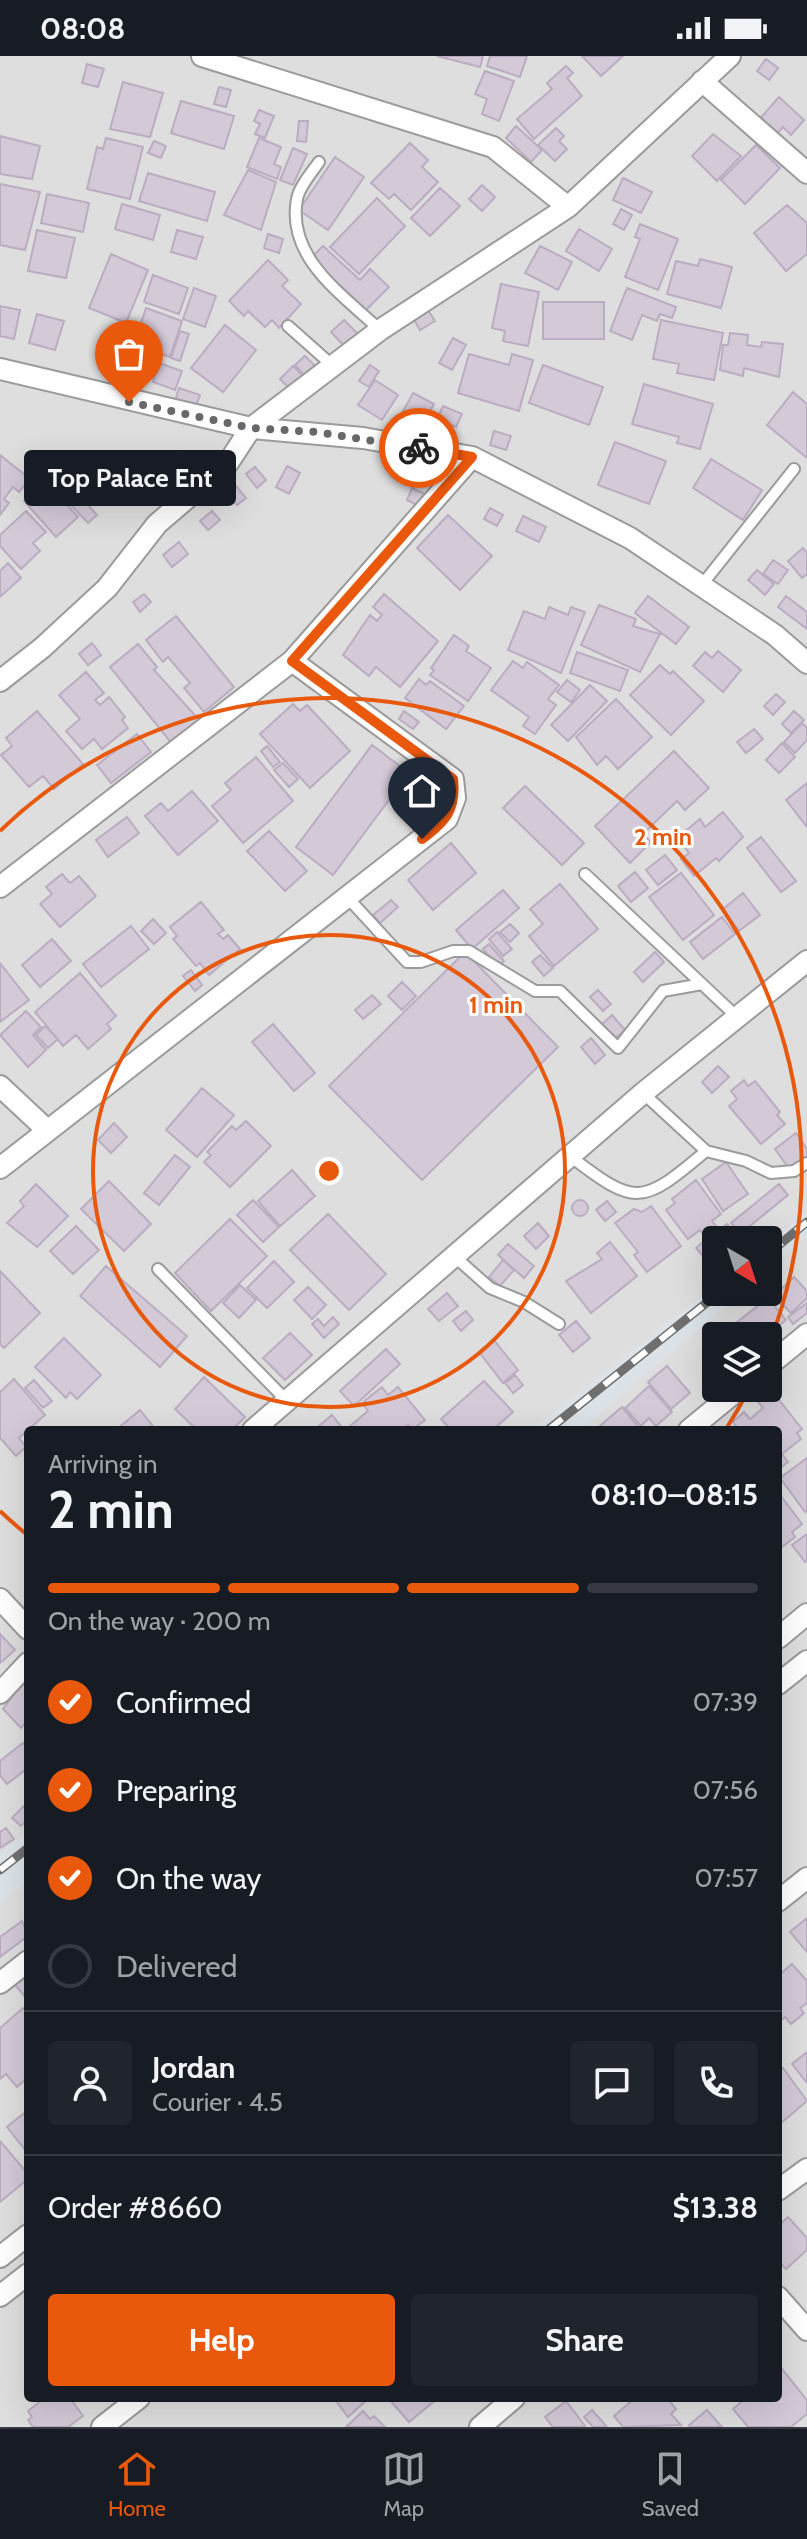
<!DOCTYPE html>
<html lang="en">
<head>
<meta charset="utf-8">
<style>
  :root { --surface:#171b24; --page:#20242c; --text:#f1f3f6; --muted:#9ea1a6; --line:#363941; --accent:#ea580c }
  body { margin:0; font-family:Cabin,sans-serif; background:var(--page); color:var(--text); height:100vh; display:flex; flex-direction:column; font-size:30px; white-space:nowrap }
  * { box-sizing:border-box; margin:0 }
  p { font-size:26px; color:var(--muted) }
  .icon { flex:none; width:44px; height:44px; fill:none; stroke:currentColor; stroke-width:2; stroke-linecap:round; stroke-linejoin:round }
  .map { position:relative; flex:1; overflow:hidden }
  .drawer { position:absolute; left:24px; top:1370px; width:758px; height:976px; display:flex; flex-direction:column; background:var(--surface); border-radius:8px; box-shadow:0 8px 32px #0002 }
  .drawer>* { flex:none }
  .needle { width:52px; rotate:141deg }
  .tools { position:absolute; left:702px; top:1170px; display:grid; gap:16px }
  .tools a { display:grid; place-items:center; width:80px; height:80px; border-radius:8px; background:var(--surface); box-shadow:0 8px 32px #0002; font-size:40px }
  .pin { position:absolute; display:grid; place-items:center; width:68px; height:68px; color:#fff; margin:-82px -34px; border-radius:50% 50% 50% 0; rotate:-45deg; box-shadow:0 0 8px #0007 }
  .pin .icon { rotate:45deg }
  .courier { position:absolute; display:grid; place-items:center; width:80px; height:80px; margin:-40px; border:6px solid #ea580c; border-radius:50%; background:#fff; color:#222; box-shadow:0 2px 10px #0007 }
  .bubble { position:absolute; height:56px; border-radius:8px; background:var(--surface); box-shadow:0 8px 32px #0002; font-size:26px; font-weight:700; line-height:56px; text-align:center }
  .headline em { font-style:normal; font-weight:700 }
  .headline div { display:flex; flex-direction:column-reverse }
  .headline { display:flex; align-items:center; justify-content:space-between; height:136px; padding:0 24px }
  h1 { font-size:52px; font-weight:700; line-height:60px }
  .bar { display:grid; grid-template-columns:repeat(4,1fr); gap:12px 8px; align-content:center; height:96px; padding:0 24px }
  .bar i { height:10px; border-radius:6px; background:var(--line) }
  .bar .current { background:var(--accent) }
  .bar p { grid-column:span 4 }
  .line { display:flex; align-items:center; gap:20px; padding:0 24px; border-top:2px solid var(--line) }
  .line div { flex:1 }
  .round { display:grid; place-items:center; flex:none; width:84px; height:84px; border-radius:8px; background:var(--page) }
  ol { padding:0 24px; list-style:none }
  li { display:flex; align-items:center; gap:24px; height:88px }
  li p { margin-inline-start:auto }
  li .icon { padding:8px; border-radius:50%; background:var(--accent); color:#fff; stroke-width:4 }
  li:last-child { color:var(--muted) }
  li i { width:44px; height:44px; border:4px solid var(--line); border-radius:50% }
  .cta { display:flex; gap:16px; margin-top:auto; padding:16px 24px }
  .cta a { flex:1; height:92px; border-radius:8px; background:var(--accent); color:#fff; font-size:32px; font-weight:700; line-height:92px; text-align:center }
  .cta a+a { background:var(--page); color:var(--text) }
  .status { display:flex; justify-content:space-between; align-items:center; height:56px; padding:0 40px; background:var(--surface); direction:ltr }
  .status svg { height:22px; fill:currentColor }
  .tab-bar { display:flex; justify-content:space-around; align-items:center; height:112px; border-top:2px solid var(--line); background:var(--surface); font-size:22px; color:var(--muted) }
  .tab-bar a { display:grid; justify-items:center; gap:4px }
  .tab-bar .current { color:var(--accent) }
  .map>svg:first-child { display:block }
  .residential { fill:#dededf; fill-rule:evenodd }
  .industrial { fill:#dbe3e9 }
  .building { fill:#d3c9d7; stroke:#bbacc1; stroke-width:2 }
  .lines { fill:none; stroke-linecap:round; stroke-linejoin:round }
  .service-casing { stroke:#9b9b9b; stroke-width:14 }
  .minor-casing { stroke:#9b9b9b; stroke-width:24 }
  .service { stroke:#fff; stroke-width:10 }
  .minor { stroke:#fff; stroke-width:20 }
  .rail-casing { stroke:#6f6f6f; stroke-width:9 }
  .rail { stroke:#fff; stroke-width:6; stroke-dasharray:18; stroke-linecap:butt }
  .done { stroke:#69676a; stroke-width:8; stroke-dasharray:0 14.4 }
  .route { stroke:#ea580c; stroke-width:10 }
  .ring { fill:none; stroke:#e8590c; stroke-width:4 }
  .centre { fill:#e8590c; stroke:#fff; stroke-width:4 }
  .ring-label { font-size:24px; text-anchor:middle; font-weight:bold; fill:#e8590c; stroke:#fff; stroke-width:6; stroke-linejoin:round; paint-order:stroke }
</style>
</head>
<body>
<div class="status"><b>08:08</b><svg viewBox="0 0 49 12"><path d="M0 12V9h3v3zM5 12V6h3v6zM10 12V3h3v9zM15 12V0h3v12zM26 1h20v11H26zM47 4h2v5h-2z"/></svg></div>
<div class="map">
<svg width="807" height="2371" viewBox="0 0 807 2371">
  <rect width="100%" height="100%" fill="#f0e9f1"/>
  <path class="residential" d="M0,0H807V1157L768,1188V1184H716V1229L532,1374H28V1775L0,1798Z
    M807,1179V2371H0V1847L28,1825V2342H778V1374H580L741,1236H768V1212ZM716,1280H768V1332H716Z"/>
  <path class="industrial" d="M807,1157V1179L768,1212V1188Z
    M716,1229V1236H741L580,1374H532Z
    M28,1775V1825L0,1847V1798Z"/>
  <path class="building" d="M437,0H483L480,11Z
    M490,0H527L520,21L487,10Z
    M582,0H623L601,20Z
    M766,3L778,12L769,24L757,15Z
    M87,8L104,13L98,31L82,27Z
    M566,10L573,17L567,22L582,40L534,83L517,63L552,33L547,27Z
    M485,15L514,25L499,65L482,58L487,43L475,38Z
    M123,26L163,37L150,81L110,73Z
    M219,31L231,34L226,51L214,48Z
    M779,41L804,64L791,79L783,71L775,80L758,65Z
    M181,45L234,60L224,93L171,77Z
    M259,54L274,60L265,82L255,78L260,68L254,65Z
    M299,65H308L306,86L297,85Z
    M516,70L542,94L531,106L506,82Z
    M556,72L564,80L559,85L567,93L555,105L538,89Z
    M713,78L741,100L717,125L692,100Z
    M0,80L40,90L32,123L0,118Z
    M106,82L143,91L130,143L87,133L97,91L103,93Z
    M259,82L281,91L274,108L281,111L277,123L247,111Z
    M154,85L166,90L161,102L148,97Z
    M410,87L428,104L422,111L438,126L411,154L394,138L389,143L371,127Z
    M756,89L780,112L745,148L721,124Z
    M293,92L307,98L293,129L280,124Z
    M335,101L364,121L328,174L299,154Z
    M248,114L276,126L261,174L224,159Z
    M148,117L215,136L207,165L139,145Z
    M623,122L652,136L641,157L613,144Z
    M0,128L40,136L25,194L0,189Z
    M482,129L495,141L482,155L469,143Z
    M440,132L460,150L430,180L411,162Z
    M47,138L89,147L83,176L41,167Z
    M377,142L405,170L359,218L330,191Z
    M122,148L160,159L153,184L115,173Z
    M787,149L807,167V198L786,215L754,177Z
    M621,153L632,159L624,174L613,168Z
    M640,168L678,183L658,234L625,221L640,183L635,181Z
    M579,173L612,193L599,215L566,195Z
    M37,174L75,182L66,222L28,215Z
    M177,174L203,181L196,203L171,196Z
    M268,178L283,183L279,197L264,192Z
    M323,190L360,224L370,213L389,231L366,254L311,202Z
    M540,190L572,206L558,234L525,217Z
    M111,198L148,214L126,267L89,252Z
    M700,203L732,211L721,252L667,238L676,205L698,210Z
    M268,204L288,224L282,230L301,248L279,272L272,264L265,271L248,255L244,260L229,245Z
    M153,219L188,232L179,258L144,246Z
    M501,228L539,236L528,290L503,285L505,275L492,272Z
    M194,232L216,240L205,271L183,263Z
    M627,232L676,251L672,262L660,258L657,265L642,259L632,284L610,275Z
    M543,246H604V283H543Z
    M0,250L20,254L14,283L0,280Z
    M146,252L182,265L170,301L134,288Z
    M428,254L435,265L420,274L413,262Z
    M37,258L64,265L55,294L29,287Z
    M344,264L358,278L345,291L331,276Z
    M661,264L723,277L714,324L677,317L679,308L653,303Z
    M225,269L256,294L223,336L191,312Z
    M180,275L189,278L180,305L171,302Z
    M730,277L748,279L747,289L761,291L762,286L783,288L779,321L744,312L743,320L720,314L723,289H728Z
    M453,282L466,289L452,314L439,307Z
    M469,298L509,309L512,298L533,304L519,355L458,337Z
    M305,300L317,312L307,322L295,309Z
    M159,307L182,315L175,334L153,326Z
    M370,309L379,315L369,331L359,325Z
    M543,309L603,331L589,369L529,347Z
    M293,310L303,320L290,333L280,323Z
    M375,324L398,339L382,364L358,349Z
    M644,328L713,348L700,393L677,387L679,381L632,368Z
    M179,332L200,339L195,352L175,345Z
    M793,336L807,348V402L767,369Z
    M413,337L434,348L422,370L401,359Z
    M443,350L462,358L456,371L437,363Z
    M494,375L511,380L506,394L490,389Z
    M615,386L666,405L649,448L598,429Z
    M182,395L205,415L188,434L165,413Z
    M0,399L30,423L19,436L13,431L4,443L9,447L0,459Z
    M711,403L762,434L743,464L693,432Z
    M287,410L300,417L289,438L276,431Z
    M255,411L266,424L257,432L246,418Z
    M49,423L57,433L64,427L76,441L67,449L78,461L56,481L24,445Z
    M88,425L102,438L95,446L81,433Z
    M236,430L246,442L237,449L227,437Z
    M412,432L429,440L423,452L407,444Z
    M81,441L97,459L88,467L72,450Z
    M490,452L503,459L497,470L484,463Z
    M26,455L46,476L33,487L40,495L21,513L0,490V479Z
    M212,455L220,464L208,474L200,465Z
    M448,459L492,500L460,534L417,492Z
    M523,460L546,471L539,486L516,475Z
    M179,486L188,498L172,511L163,499Z
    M803,492L807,497V518L802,522L788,505Z
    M773,504L788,514L778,528L763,518Z
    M8,507L21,522L0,541V515Z
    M757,514L774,528L765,539L748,524Z
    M144,538L151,546L140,556L133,546Z
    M384,538L438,585L400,631L376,611L369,620L343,599L370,559L377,565L382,559L373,551Z
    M648,540L689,571L676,588L635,557Z
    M786,540L807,556V573L778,551Z
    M599,549L636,563L633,570L660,578L640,616L581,589Z
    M549,551L568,559L571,551L585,556L561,617L508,594L524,555L545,563Z
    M176,560L234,631L204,656L184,632L190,627L168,601L163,606L146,584Z
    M454,579L469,590L466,595L491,612L468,645L430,619L434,614L431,612Z
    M92,587L101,599L88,609L79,598Z
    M138,588L157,611L154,614L201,666L173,689L110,611Z
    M718,595L741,614L723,636L693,610L705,596L712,602Z
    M577,596L628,614L620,635L570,617Z
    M513,605L523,612L527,606L559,629L548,643L556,649L535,678L523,670L529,661L491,634Z
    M660,609L670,618L673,615L704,645L671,679L630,639Z
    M86,616L104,637L95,644L100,649L109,641L125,661L122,664L128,672L102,693L94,683L82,693L66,675L80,663L59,639Z
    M419,623L426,629L430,625L464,650L446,673L405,642Z
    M567,624L580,634L571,646L557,636Z
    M590,629L607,645L568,685L551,669Z
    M776,638L785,646L773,659L764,650Z
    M616,643L652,681L618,713L606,700L597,709L576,681Z
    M293,648L300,655L307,649L350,695L310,732L260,678Z
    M37,655L83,708L54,733L43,720L29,731L1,699L12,690L6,682Z
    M404,655L419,666L413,673L399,663Z
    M794,655L804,664L791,677L782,668Z
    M802,667L807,672V684L795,697L784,686Z
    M754,673L763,683L746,697L737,686Z
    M137,678L151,696L111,727L97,709Z
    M782,687L795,701L779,717L766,704Z
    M372,689L409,717L333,819L296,791Z
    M267,690L280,706L273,711L261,695Z
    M674,695L709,732L685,754L677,745L643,778L651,786L630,807L595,770Z
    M256,701L293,745L243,787L212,750L231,734L225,727Z
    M283,707L298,723L289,731L274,714Z
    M807,727V771L786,744Z
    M525,730L584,787L562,809L503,752Z
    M192,735L218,765L178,799L145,760L161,747L168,755Z
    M723,756L743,781L719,805L716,802L694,820L681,803L689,797L677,782L700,763L705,771Z
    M127,761L139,777L108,801L96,784Z
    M269,775L307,815L285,835L247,795Z
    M761,781L796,825L781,836L747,792Z
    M451,787L476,817L433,854L408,824Z
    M665,799L677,814L658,829L646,814Z
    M635,816L648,832L631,846L618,830Z
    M681,817L714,859L683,884L649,841Z
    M62,818L70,827L79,820L96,840L60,871L40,848L52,838L46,831Z
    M560,828L598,873L554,910L529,880L543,868L530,853Z
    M503,834L519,852L472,893L456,874Z
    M743,837L760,859L739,875L723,853Z
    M391,844L398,851L380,867L373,859Z
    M201,846L224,874L218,878L223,883L228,879L240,893L209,919L200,907L196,910L173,883L177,880L170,871Z
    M722,861L735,878L703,903L690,886Z
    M153,863L166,877L154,888L141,875Z
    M510,868L519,877L510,886L500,876Z
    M131,870L149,893L101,931L83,908Z
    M497,876L512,893L503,900L489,883Z
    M52,883L71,905L40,931L22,909Z
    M489,888L504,905L498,911L483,893Z
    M465,896L558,991L422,1124L329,1030Z
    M655,896L664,906L643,926L634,916Z
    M540,899L553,912L544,920L532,906Z
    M0,907L29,944L0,966Z
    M191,914L202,929L195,935L183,920Z
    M80,917L116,960L107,968L111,973L88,993L76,979L63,990L35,956Z
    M402,926L416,940L402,954L388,940Z
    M598,934L611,948L603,955L590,941Z
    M372,939L381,948L363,963L355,954Z
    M26,955L41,971L33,979L46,994L28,1011L0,979Z
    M612,959L625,974L613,984L600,970Z
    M273,968L315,1017L294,1035L252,986Z
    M45,970L58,983L48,992L36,979Z
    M591,982L605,999L595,1008L581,991Z
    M718,1010L729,1021L712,1037L702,1026Z
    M744,1024L748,1030L755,1025L780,1056L777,1059L785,1068L761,1088L729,1050L737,1043L731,1035Z
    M202,1032L234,1059L197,1101L166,1074Z
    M246,1065L271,1090L230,1131L204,1106L211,1099L207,1096L232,1070L236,1074Z
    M114,1067L127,1081L111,1097L98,1084Z
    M796,1077L807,1093V1101L790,1114L775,1093Z
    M175,1099L190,1111L159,1149L144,1137Z
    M726,1106L748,1138L723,1155L702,1123Z
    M292,1114L315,1140L280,1170L258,1145Z
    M696,1124L721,1158L712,1165L716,1170L704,1179L700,1174L688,1183L666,1154L675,1147L672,1143Z
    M109,1125L151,1168L124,1195L81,1153Z
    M36,1128L68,1160L37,1191L7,1167L24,1150L20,1145Z
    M779,1128L788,1139L740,1178L731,1167Z
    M572 1152a8 8 0 1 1 16 0a8 8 0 1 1-16 0Z
    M253,1144L279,1171L263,1186L237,1159Z
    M607,1145L616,1156L605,1165L596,1154Z
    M651,1150L681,1190L647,1216L634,1199L638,1196L615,1167L634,1153L642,1156Z
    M328,1158L386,1218L349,1254L290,1194Z
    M230,1163L267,1200L211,1255L175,1217Z
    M538,1167L549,1180L536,1193L524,1180Z
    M727,1168L733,1175L717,1184L713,1178Z
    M76,1170L99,1194L73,1218L50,1195Z
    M710,1180L716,1190L704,1201L696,1192Z
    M610,1186L637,1220L591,1257L566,1225L602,1203L597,1197Z
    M508,1188L534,1210L524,1222L498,1199Z
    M503,1204L514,1214L500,1230L489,1221Z
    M274,1205L294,1226L267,1252L247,1232Z
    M106,1210L187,1280L160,1311L80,1240Z
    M0,1215L40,1257L4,1292L0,1288Z
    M794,1221L807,1235V1242L791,1257L774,1240Z
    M240,1229L256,1244L239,1262L223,1247Z
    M308,1231L326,1249L312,1263L294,1244Z
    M447,1237L458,1250L439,1265L428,1253Z
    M768,1242L786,1264L765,1280H739L732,1270Z
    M807,1247V1257L793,1268L788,1261Z
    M466,1255L473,1264L461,1275L453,1265Z
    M333,1261L339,1268L324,1282L312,1268L318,1263L324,1270Z
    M576,1265L590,1282L573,1296L559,1279Z
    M290,1277L312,1299L285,1324L263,1302Z
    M64,1282L101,1319L77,1343L70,1336L66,1342L35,1311Z
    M494,1284L518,1314L503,1327L479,1296Z
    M386,1293L400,1308L354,1350L340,1335Z
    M667,1310L690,1337L671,1353L648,1326Z
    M515,1319L523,1329L513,1337L505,1327Z
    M204,1321L245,1361L232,1374H197L175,1353Z
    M14,1323L45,1359L19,1382L26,1391L16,1400L0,1382V1336Z
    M34,1324L52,1345L43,1352L25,1332Z
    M484,1325L513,1356L493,1374H451L441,1363Z
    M649,1330L672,1356L656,1370L649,1362L641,1370L625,1352Z
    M382,1331L388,1339L398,1331L425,1364L412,1374L408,1369L401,1374H353L350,1370L368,1355L362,1347Z
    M772,1335L802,1373L797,1377L801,1383L782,1398L788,1406L778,1414V1374H739L733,1366L744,1356L750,1363L763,1352L758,1346Z
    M622,1351L641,1374H595Z
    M140,1354L156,1374H116Z
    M332,1359L344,1374H314Z
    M807,1402V1454L805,1456L780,1422Z
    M778,1436L802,1468L792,1476L795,1481L778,1494Z
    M807,1478V1505L805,1506L792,1489Z
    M0,1578L15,1594L0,1607Z
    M23,1626L28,1627V1664L21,1672L3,1653Z
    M23,1687L28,1694V1721L24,1715L7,1728L0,1719V1705Z
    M25,1749L28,1763L21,1770L12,1762Z
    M6,1772L14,1783L0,1792V1776Z
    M807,1862V1896L790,1876Z
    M22,1865L28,1880L0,1901V1881Z
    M28,1908V1944L10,1923Z
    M792,1908L807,1925V1947L800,1952L804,1957L791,1968L785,1961L778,1967V1920Z
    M23,1952L28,1957V2021L17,2031L6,2018L0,2023V1972Z
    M807,1996V2027L792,2008Z
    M783,2012L807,2045L780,2068L778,2016Z
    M28,2054V2093L26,2095L7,2071Z
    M0,2085L28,2118V2123L0,2146Z
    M788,2161L807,2182V2194L786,2213L778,2205V2170Z
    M782,2313L807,2344V2358L791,2371H748L733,2353L746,2342H778V2316Z
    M45,2342H70L83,2360L68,2371H33L28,2364L32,2361L28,2355Z
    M334,2342H369L348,2361Z
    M388,2342H438L409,2366Z
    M635,2342H667L676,2353L671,2358L681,2369L623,2371L614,2360Z
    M566,2345L585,2370L583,2371H553L545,2361Z
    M592,2354L607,2371H593L584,2361Z
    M707,2354L722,2371H691L689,2369Z
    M363,2355L370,2363L374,2360L385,2371H346Z"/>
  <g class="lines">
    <g class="service-casing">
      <path id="service" d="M319,106C312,116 299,131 297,143C286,202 343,239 380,274
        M288,270L333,310
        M701,530L794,413
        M585,818L736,960
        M347,841L407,906H421L453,895H469L535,935H560L618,992L663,935L702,928
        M643,1037L706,1095L746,1105L771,1117L794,1115L807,1107
        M570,1100C636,1151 642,1149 706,1095
        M454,1200L490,1232L524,1246L559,1268
        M158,1213L286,1344"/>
    </g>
    <g class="minor-casing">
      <path id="minor" d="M202,0L493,91L568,151
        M702,25L807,117
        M0,313L251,372L363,382L472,401L630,482L775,579L807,607
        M292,605L472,401
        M0,625L42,592L107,532L157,468L228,407L251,372L380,274L568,151L730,0
        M0,831L292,605L453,723L455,742L447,763L0,1112
        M0,1030L47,1074
        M768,1310L807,1278
        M253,1374L643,1037L807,905
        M689,1374L740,1332
        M0,1543L28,1573
        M778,1582L807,1558
        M778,1628L807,1605
        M0,1637L28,1607
        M778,1845L807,1822
        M0,1927L28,1905
        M778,2134L807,2113
        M0,2201L28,2179
        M0,2240L28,2218
        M778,2241L807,2274
        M102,2371L139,2342
        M480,2371L514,2342"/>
    </g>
    <use href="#service" class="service"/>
    <use href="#minor" class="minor"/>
    <g class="rail-casing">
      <path id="rail" d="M768,1198L807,1166
        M548,1374L720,1236
        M0,1814L28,1792"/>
    </g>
    <use href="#rail" class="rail"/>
  </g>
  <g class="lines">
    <path class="done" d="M129,346L251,372L316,376L419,392"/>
    <path class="route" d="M419,392L472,401L292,605L453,723C456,754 446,765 422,783"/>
  </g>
  <g class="ring">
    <circle cx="329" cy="1115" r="236"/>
    <path d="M749 1333A473 473 0 0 1 726 1373M25 1477A473 473 0 0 1 0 1455M0 775A473 473 0 0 1 769 1288"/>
  </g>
  <circle cx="329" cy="1115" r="12" class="centre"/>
  <g class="ring-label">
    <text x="663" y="789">2 min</text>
    <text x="496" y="957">1 min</text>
  </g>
</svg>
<div class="tools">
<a><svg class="needle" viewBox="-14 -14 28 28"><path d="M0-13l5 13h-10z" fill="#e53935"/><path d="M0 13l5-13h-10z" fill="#9ea1a6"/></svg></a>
<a><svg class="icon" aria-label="layers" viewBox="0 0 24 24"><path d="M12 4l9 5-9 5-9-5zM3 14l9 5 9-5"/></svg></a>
</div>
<div class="pin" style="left:129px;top:346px;background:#ea580c"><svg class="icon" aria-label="bag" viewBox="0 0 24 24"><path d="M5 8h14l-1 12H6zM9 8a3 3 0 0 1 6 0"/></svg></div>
<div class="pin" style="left:422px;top:783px;background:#1f2937"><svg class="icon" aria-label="home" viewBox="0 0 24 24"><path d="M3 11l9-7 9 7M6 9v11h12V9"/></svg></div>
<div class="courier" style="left:419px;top:392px"><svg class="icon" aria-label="bike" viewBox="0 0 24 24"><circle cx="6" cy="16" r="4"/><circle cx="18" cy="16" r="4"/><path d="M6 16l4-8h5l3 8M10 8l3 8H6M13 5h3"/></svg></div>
<div class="bubble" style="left:24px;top:394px;width:212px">Top Palace Ent</div>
<section class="drawer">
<div class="headline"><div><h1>2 min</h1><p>Arriving in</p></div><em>08:10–08:15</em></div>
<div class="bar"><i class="current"></i><i class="current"></i><i class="current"></i><i></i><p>On the way · 200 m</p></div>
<ol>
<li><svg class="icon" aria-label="check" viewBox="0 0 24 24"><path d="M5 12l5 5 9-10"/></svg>Confirmed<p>07:39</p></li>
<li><svg class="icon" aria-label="check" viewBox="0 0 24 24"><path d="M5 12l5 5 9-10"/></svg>Preparing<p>07:56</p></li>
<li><svg class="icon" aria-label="check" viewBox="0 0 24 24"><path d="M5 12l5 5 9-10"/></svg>On the way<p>07:57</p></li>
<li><i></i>Delivered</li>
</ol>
<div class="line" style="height:144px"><a class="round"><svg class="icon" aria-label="person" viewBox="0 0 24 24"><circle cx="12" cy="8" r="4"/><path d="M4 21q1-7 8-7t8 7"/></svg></a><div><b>Jordan</b><p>Courier · 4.5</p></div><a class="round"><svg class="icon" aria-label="chat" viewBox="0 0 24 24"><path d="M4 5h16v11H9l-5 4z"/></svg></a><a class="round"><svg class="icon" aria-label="phone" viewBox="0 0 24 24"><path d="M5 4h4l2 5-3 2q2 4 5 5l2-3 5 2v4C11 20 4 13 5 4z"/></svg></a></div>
<div class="line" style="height:104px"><div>Order #8660</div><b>$13.38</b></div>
<div class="cta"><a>Help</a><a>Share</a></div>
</section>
</div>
<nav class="tab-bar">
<a class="current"><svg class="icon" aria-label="home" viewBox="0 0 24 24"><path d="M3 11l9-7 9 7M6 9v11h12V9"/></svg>Home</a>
<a><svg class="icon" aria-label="map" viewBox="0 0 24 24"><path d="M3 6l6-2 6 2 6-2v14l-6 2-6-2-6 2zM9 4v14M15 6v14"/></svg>Map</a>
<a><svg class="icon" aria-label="saved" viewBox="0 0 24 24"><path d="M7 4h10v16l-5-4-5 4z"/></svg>Saved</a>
</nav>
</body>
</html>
